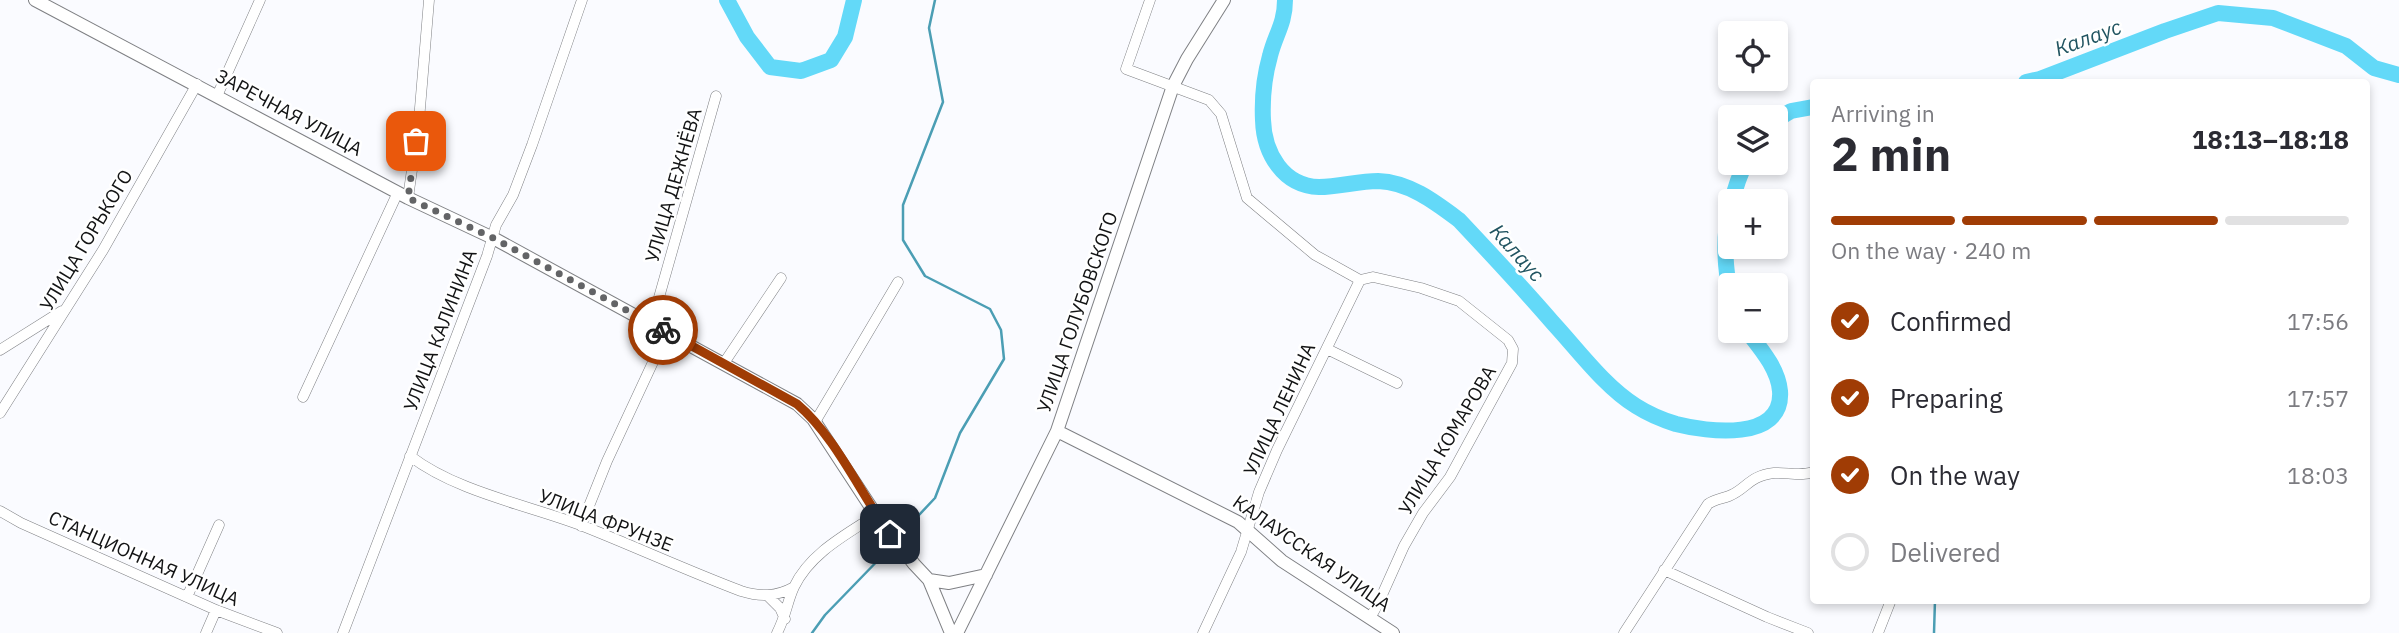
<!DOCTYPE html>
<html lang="en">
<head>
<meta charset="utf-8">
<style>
  :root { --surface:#fff; --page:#f7f7f7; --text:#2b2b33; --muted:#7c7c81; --line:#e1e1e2; --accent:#a03c05 }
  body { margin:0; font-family:"IBM Plex Sans",sans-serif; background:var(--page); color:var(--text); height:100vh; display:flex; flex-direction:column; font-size:26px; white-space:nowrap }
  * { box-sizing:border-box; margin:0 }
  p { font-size:23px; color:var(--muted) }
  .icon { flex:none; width:38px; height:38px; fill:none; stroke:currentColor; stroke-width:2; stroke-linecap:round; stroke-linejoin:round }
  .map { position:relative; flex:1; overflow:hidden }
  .sheet { position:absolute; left:1810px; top:79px; width:560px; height:525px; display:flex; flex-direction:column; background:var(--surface); border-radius:7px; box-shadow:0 4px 10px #0003 }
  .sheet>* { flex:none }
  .fabs { position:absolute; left:1718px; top:21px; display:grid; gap:14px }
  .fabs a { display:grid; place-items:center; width:70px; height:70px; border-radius:7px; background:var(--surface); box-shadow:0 4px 10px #0003; font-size:35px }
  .pin { position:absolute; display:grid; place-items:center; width:60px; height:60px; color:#fff; margin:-30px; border-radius:14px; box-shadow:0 4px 10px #0006 }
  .courier { position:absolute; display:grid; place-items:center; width:70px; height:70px; margin:-35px; border:5px solid #a03c05; border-radius:50%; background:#fff; color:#222; box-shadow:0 2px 9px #0007 }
  .summary em { font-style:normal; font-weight:700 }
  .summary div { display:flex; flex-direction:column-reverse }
  .summary { display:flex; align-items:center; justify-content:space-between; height:119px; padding:0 21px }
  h1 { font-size:46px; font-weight:700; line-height:52px }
  .bar { display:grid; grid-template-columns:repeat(4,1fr); gap:10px 7px; align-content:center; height:84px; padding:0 21px }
  .bar i { height:9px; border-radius:5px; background:var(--line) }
  .bar .current { background:var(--accent) }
  .bar p { grid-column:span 4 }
  ol { padding:0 21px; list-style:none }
  li { display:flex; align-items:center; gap:21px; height:77px }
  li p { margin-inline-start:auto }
  li .icon { padding:7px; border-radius:50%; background:var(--accent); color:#fff; stroke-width:4 }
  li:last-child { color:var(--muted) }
  li i { width:38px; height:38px; border:4px solid var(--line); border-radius:50% }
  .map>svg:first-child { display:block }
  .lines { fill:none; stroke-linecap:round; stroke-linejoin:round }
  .stream { stroke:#4b9eb4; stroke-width:2.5 }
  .river { stroke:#63d9f8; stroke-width:16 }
  .minor-casing { stroke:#7f8084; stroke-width:11 }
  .tertiary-casing { stroke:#7f8084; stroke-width:14 }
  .minor { stroke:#fff; stroke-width:10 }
  .tertiary { stroke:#fff; stroke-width:12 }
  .done { stroke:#636466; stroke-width:7; stroke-dasharray:0 12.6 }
  .route { stroke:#a03c05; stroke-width:9 }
  .labels { text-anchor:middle; stroke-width:5; stroke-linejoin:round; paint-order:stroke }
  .street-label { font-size:19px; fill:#121314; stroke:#fff }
  .water-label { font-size:21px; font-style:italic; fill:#215461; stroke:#fff }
</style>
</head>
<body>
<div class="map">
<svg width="2399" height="633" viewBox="0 0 2399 633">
  <rect width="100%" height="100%" fill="#fafbff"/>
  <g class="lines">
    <path class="stream" d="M903,532L935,498L960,433L1004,359L1001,330L990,309L925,276L903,240V205L943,102L929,28L935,0
      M812,633L825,615L887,551
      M1934,633L1935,600"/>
    <path class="river" d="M727,0L747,37L770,67L801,71L831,60L845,37L854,0
      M1285,0C1285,24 1275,35 1270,56C1264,77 1262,99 1263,120C1264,153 1283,186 1319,187C1339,187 1358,181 1378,181C1409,182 1435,202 1459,220C1491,254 1523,288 1553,323C1578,350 1605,387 1636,406C1647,413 1663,420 1676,424C1707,432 1784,442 1780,391C1778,368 1760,348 1747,331
      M2026,82L2040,79L2165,31L2218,13L2273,18L2346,46L2374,68L2399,75
      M1776,120L1791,111L1813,107
      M1731,297C1720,246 1725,210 1745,163"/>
    <g class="minor-casing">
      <path id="minor" d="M1150,0L1126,69L1209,100L1221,114L1247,198L1315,255L1360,280L1373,277L1421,288L1459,301L1508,340L1513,349L1512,363L1450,477L1423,513L1404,546L1378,604L1370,618
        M217,96L260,0
        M408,198L419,120L429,0
        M648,323L658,301L716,96
        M1327,349L1397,383
        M0,350L62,311
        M724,363L781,278
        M303,397L398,192
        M0,413L103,250L197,84
        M815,422L898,282
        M410,456C457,492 528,505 583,526C636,547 688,571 741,591C760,597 776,597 794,587
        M0,511L21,523L216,610L277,633
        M581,526L607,461L667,332
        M1664,570L1767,617L1808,633
        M768,596L780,608L785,619
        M187,597L219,525
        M206,633L216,610
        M343,633L487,256L496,225L513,195L532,145L582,0
        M777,633C786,616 787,602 794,587C810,553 847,534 876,515
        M1203,633L1241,552L1259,492L1277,450L1360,280
        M1624,633L1708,504C1715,499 1721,499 1729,496C1747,489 1748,476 1774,473C1787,472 1800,477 1813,472
        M1878,633L1891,600"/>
    </g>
    <g class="tertiary-casing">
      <path id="tertiary" d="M35,0L408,198L493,238L797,404L813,419L876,515L914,564L929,580L951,633
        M1057,431L1238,522L1282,561L1393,633
        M929,580L949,583L986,575
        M957,633L1057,431L1173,86L1187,59L1224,0"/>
    </g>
    <use href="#minor" class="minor"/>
    <use href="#tertiary" class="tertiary"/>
  </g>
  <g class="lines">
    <path class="done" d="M416,141L408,198L493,238L663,330"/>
    <path class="route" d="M663,330L797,404C836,437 860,493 890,534"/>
  </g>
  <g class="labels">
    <g class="street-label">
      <text transform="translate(289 112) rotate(28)" y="7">ЗАРЕЧНАЯ УЛИЦА</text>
      <text transform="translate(673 185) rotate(-74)" y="7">УЛИЦА ДЕЖНЁВА</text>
      <text transform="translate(86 240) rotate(-59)" y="7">УЛИЦА ГОРЬКОГО</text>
      <text transform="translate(1077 312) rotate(-71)" y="7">УЛИЦА ГОЛУБОВСКОГО</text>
      <text transform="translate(440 330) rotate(-69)" y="7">УЛИЦА КАЛИНИНА</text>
      <text transform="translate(1279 409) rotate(-65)" y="7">УЛИЦА ЛЕНИНА</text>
      <text transform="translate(1447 440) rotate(-59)" y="7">УЛИЦА КОМАРОВА</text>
      <text transform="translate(606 520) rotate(21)" y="7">УЛИЦА ФРУНЗЕ</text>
      <text transform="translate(1312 553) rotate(35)" y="7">КАЛАУССКАЯ УЛИЦА</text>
      <text transform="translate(144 558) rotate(24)" y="7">СТАНЦИОННАЯ УЛИЦА</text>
    </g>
    <g class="water-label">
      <text transform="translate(2088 38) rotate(-20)" y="7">Калаус</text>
      <text transform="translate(1517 253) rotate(48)" y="7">Калаус</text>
    </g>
  </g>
</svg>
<div class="fabs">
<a><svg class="icon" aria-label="locate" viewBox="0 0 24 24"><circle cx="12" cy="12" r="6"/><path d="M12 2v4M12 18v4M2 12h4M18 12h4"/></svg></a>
<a><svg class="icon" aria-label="layers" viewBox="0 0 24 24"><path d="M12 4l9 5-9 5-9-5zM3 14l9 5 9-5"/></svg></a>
<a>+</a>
<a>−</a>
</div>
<div class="pin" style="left:416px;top:141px;background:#ea580c"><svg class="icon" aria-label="bag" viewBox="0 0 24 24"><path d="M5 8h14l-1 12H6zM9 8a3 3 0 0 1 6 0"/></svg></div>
<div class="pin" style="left:890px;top:534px;background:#1f2937"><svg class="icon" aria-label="home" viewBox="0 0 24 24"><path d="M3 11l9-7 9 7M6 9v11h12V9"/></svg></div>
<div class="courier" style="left:663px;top:330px"><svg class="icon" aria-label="bike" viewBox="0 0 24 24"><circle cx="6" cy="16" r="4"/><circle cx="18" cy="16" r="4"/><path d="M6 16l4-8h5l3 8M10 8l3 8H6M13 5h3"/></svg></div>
<section class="sheet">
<div class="summary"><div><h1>2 min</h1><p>Arriving in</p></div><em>18:13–18:18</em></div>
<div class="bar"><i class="current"></i><i class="current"></i><i class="current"></i><i></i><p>On the way · 240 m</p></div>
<ol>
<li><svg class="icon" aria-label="check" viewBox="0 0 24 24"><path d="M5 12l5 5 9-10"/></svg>Confirmed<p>17:56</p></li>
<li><svg class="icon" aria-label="check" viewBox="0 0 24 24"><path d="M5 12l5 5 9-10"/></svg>Preparing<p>17:57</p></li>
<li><svg class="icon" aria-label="check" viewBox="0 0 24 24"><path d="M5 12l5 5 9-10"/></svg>On the way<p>18:03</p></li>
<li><i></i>Delivered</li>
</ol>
</section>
</div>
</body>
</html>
